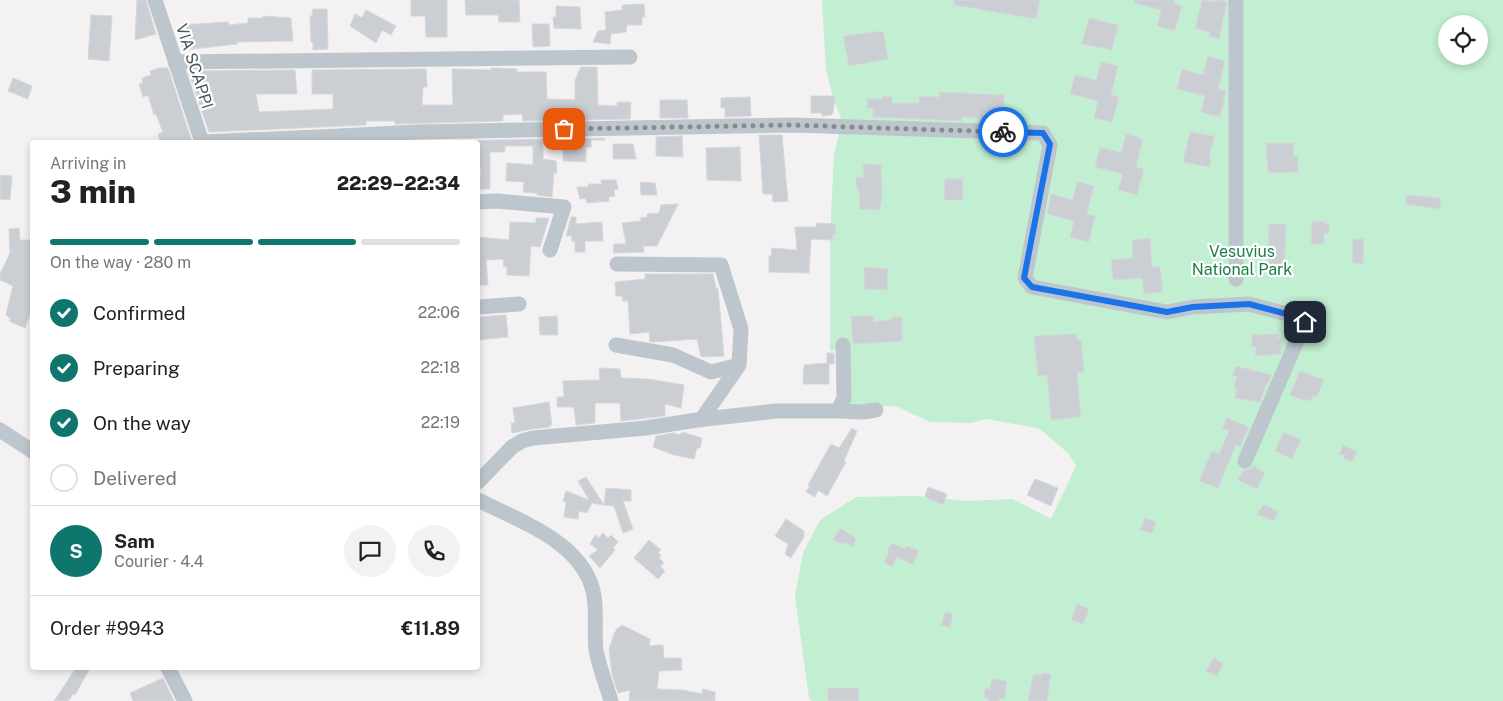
<!DOCTYPE html>
<html lang="en">
<head>
<meta charset="utf-8">
<style>
  :root { --surface:#fff; --page:#f2f2f2; --text:#222; --muted:#767676; --line:#e0e0e0; --accent:#0f766e }
  body { margin:0; font-family:"Public Sans",sans-serif; background:var(--page); color:var(--text); height:100vh; display:flex; flex-direction:column; font-size:19px; white-space:nowrap }
  * { box-sizing:border-box; margin:0 }
  p { font-size:16px; color:var(--muted) }
  .icon { flex:none; width:28px; height:28px; fill:none; stroke:currentColor; stroke-width:2; stroke-linecap:round; stroke-linejoin:round }
  .map { position:relative; flex:1; overflow:hidden }
  .sheet { position:absolute; left:30px; top:140px; width:450px; height:530px; display:flex; flex-direction:column; background:var(--surface); border-radius:5px; box-shadow:0 2px 8px #0003 }
  .sheet>* { flex:none }
  .tools { position:absolute; left:1438px; top:15px; display:grid; gap:10px }
  .tools a { display:grid; place-items:center; width:50px; height:50px; border-radius:50%; background:var(--surface); box-shadow:0 2px 8px #0003; font-size:25px }
  .pin { position:absolute; display:grid; place-items:center; width:42px; height:42px; color:#fff; margin:-21px; border-radius:10px; box-shadow:0 2px 8px #0006 }
  .courier { position:absolute; display:grid; place-items:center; width:50px; height:50px; margin:-25px; border:4px solid #1a73e8; border-radius:50%; background:#fff; color:#222; box-shadow:0 1px 6px #0007 }
  .overview em { font-style:normal; font-weight:800 }
  .overview div { display:flex; flex-direction:column-reverse }
  .overview { display:flex; align-items:center; justify-content:space-between; height:85px; padding:0 20px }
  h1 { font-size:32px; font-weight:800; line-height:38px }
  .bar { display:grid; grid-template-columns:repeat(4,1fr); gap:8px 5px; align-content:center; height:60px; padding:0 20px }
  .bar i { height:6px; border-radius:4px; background:var(--line) }
  .bar .selected { background:var(--accent) }
  .bar p { grid-column:span 4 }
  .line { display:flex; align-items:center; gap:12px; padding:0 20px; border-top:1px solid var(--line) }
  .line div { flex:1 }
  .round { display:grid; place-items:center; flex:none; width:52px; height:52px; border-radius:26px; background:var(--page) }
  ol { padding:0 20px; list-style:none }
  li { display:flex; align-items:center; gap:15px; height:55px }
  li p { margin-inline-start:auto }
  li .icon { padding:5px; border-radius:50%; background:var(--accent); color:#fff; stroke-width:4 }
  li:last-child { color:var(--muted) }
  li i { width:28px; height:28px; border:2px solid var(--line); border-radius:50% }
  .map>svg:first-child { display:block }
  .green { fill:#c2eed1; fill-rule:evenodd }
  .building { fill:#cbced3; stroke:#d5d8dc }
  .lines { fill:none; stroke-linecap:round; stroke-linejoin:round }
  .minor { stroke:#bdc6cd; stroke-width:15 }
  .done { stroke:#848c91; stroke-width:5; stroke-dasharray:0 9 }
  .route { stroke:#1a73e8; stroke-width:6 }
  .labels { text-anchor:middle; stroke-width:4.5; stroke-linejoin:round; paint-order:stroke }
  .street-label { font-size:16px; fill:#49555e; stroke:#fff }
  .park-label { font-size:16px; fill:#1b7e48; stroke:#fff }
</style>
</head>
<body>
<div class="map">
<svg width="1503" height="701" viewBox="0 0 1503 701">
  <rect width="100%" height="100%" fill="#f3f1f1"/>
  <path class="green" d="M822,0H1503V701H812L809,698L795,596L803,553L820,520L856,497L915,496L968,501L1013,499L1051,519L1076,466L1069,454L1045,433L1037,428L986,419L971,423L930,422L896,406L849,407L838,349L830,351V236L834,154L842,121L833,97L826,69ZM1446,24H1479V56H1446Z"/>
  <path class="building" d="M137,0H146L156,34L135,40Z
    M411,0H447V37H426L425,16H411Z
    M465,0H519L520,22H499L498,15H466Z
    M954,0H1040L1036,19L954,5Z
    M1134,0H1175L1174,4L1182,6L1175,31L1157,26L1161,10L1134,3Z
    M1202,0L1216,2V0H1221L1227,2L1219,39L1209,36L1210,32L1195,28Z
    M644,4L645,17H642V25H627L626,32L611,34L610,44L593,42L598,31L606,30L605,12L622,10V5Z
    M556,6L580,7L581,29L554,28L553,17H556Z
    M313,9H327L328,49L313,50V42H311L310,16H312Z
    M366,10L396,26L391,35L382,30L376,43L350,26L355,14L362,18Z
    M91,15L112,16L109,61L88,59Z
    M263,16L291,18L293,41L237,42V44L183,50L181,25L228,22L229,25L248,23V18H262Z
    M1089,18L1118,25L1112,50L1082,44Z
    M532,24H549L550,46L533,47Z
    M883,31L888,59L849,66L843,36Z
    M1208,56L1225,61L1218,89L1226,91L1220,117L1201,112L1205,96L1177,89L1182,69L1203,75Z
    M1101,62L1118,66L1111,95L1119,97L1112,122L1094,118L1098,101L1070,94L1075,75L1096,80Z
    M581,67H597L598,105L617,106V102H631L630,119L523,121L522,114L503,115V121L395,124V121H366V125L209,132L188,71L295,70L297,94H256L259,112L333,109V94H312V70L426,69L427,87H423L422,105H453L452,69L491,70V68H496L517,69V72H546L547,99L575,100V80Z
    M159,68H168L192,142H160L158,134L163,132L156,114L154,115L148,95L143,97L139,84L143,83L142,78L151,75L150,71Z
    M13,78L32,86L28,99L8,91Z
    M939,92L1004,95V105H1001V114H983V118L962,117V121L873,117V109L867,108V99H882V96L892,97V103H919V96L939,97Z
    M811,96H835L833,113L831,115L822,116V113H811Z
    M750,97L751,116L725,117V108H721V98Z
    M660,100H687L688,118H660Z
    M1190,132L1214,136L1209,158L1211,159L1209,167L1183,162Z
    M1126,134L1143,139L1136,167L1144,169L1137,195L1118,190L1123,174L1095,167L1100,147L1121,153Z
    M759,135H782L788,201L773,202L772,194H763Z
    M682,136L683,157L656,156V137Z
    M605,138V140H591V147H586V162L563,161V142L543,140V159L556,161L557,174L554,172L552,197L537,195V193L523,192L524,182L506,181L507,163L533,165V146H505V152H490V189H480L481,168H478V142H395Z
    M1266,143H1294L1293,156H1298V172L1268,173Z
    M613,144H633L636,159H613Z
    M740,147L741,181L707,180L706,148Z
    M863,164L881,165L882,201H881L880,210L859,209L860,194L858,193V187L856,186V177H864Z
    M0,175L12,176L10,200L0,199Z
    M945,179H963V200H944Z
    M601,180H616L618,189L614,190L615,196L609,197V201L587,203L585,198L580,199L577,187H588V184H602Z
    M1077,181L1094,186L1087,214L1095,216L1089,242L1070,237L1074,221L1047,214L1051,194L1073,200Z
    M640,182L655,183L657,195H641Z
    M1406,195L1441,198L1440,209L1405,204Z
    M678,204L657,246H643L644,252L613,253L614,244H626L622,223L641,221L640,218L647,217V214L659,213L661,205Z
    M571,217H576V224L602,222L603,241H585V252H575V241H572L571,236H566Z
    M536,218H549L540,247L531,246L529,276L507,275V267H504L503,259L486,260L488,285H478V237L509,240L510,222L536,223Z
    M1312,221L1325,222L1326,224L1330,225L1329,233L1324,234V244H1311Z
    M816,223L835,224L836,235L833,234V240L811,239L809,273L769,272V256H771L772,248L797,250L795,227H816Z
    M1269,224H1286L1284,275H1268Z
    M19,228L20,240H32V309L25,328L9,321L11,319L6,315L13,286L0,280V274L10,253L9,229Z
    M1150,238L1152,267H1160L1163,292L1144,294L1142,278L1113,280L1111,260L1133,258L1132,240Z
    M1353,239H1364L1363,264L1352,263Z
    M864,267L888,269L887,290L865,289L864,286Z
    M645,274H713L716,288L718,289L724,356L701,357L697,339L654,342H650L649,332L630,334L628,301H623L622,296H616L615,282L645,279Z
    M506,315L508,337L478,340V317Z
    M557,316L558,335H540L539,317Z
    M851,316H873L874,322L891,320L892,317H902V341L853,344Z
    M1077,334V339L1081,340L1084,372L1077,373L1081,417L1051,420L1047,375L1038,376L1034,336Z
    M1278,334V339H1281V354L1255,356L1256,347H1252V335Z
    M827,353H834V364H829V384H803L804,365L827,363Z
    M1236,366L1272,375L1267,385H1266L1260,402L1235,398L1236,389L1234,386L1237,377L1232,375Z
    M599,368L620,369L621,378L648,379L684,385L681,408L665,404V416L621,421L620,403H595V423L576,425L574,407H557V397H564L563,381L600,380Z
    M1300,371L1324,380L1317,397L1313,396L1311,401L1306,399L1305,401L1290,395Z
    M549,402L552,425H550V427L532,429L512,433L511,423H515L513,408Z
    M1227,418L1249,427L1240,447L1236,445L1218,488L1199,481L1212,451L1219,454L1229,431L1222,428Z
    M852,428L857,431L844,461L846,462L827,496L818,490L815,497L806,492L810,486L808,485L831,444L839,448Z
    M682,432L702,438L700,448H697L694,459L674,455L653,447L656,436L674,433L680,435Z
    M1284,432L1301,440L1292,459L1275,451Z
    M1343,445L1357,452L1352,462L1343,458L1344,455L1339,454Z
    M1253,466L1265,473L1257,489L1238,480L1244,470L1250,469Z
    M586,477L604,505L592,503L587,513L579,511L578,519L564,517L566,502L563,501L566,491L589,500L578,481Z
    M1035,479L1058,488L1051,506L1027,495Z
    M928,487L947,494L943,505L925,497Z
    M606,488L631,490V501H623L633,529L623,533L614,506L604,505Z
    M1263,505L1273,508L1272,509L1278,512L1274,521L1257,514Z
    M1145,518L1156,522L1152,533L1140,530Z
    M786,519L804,531V537L791,558L785,554L788,544L775,536Z
    M840,528L856,538L853,547L845,542L842,544L833,540Z
    M603,533L608,538L611,535L618,542L613,548L615,550L600,568L589,556L598,550L590,544L595,535L599,538Z
    M649,540L661,550L658,552L661,555L659,558L664,563L660,566L665,571L658,579L634,558Z
    M892,543L905,549L907,546L919,550L913,565L897,557L892,567L884,562L889,552L887,550Z
    M1077,604L1089,609L1083,624L1071,620Z
    M945,612L953,614L950,628L941,625Z
    M622,625L650,639L649,646L663,645L664,658H681L682,670L659,671L657,689L683,690L702,694L703,689L715,692V701H629L630,690L618,693L612,675L609,649L614,634L617,629Z
    M1214,657L1223,664L1217,676L1206,671Z
    M76,668H90L75,695L73,694L68,701H54Z
    M1042,673L1051,674L1047,701H1028L1033,675H1042Z
    M163,678L174,701H133L130,693Z
    M992,679L1007,681L1004,700L1000,698L999,701H988L989,698L984,697L985,688L990,689Z
    M828,688H858L859,701H828Z"/>
  <g class="lines">
    <path class="minor" d="M155,0L202,142
      M1236,0V279
      M175,62L630,57
      M201,142L339,136
      M339,142V136L417,132L793,125L1043,133L1050,145L1025,278L1032,287L1167,312L1193,307L1249,304L1298,317L1305,322L1245,461
      M478,202L497,201L564,207L550,250
      M617,264L721,265L741,329L739,365L701,420
      M478,307L519,304
      M616,345L673,355L711,372L739,365
      M838,411L863,412L876,410
      M0,430L32,451
      M478,482L512,447L522,441L533,438L646,428L697,420L776,411H838L844,398L843,345
      M478,500C519,521 586,543 594,596C597,614 594,632 596,650C599,667 606,684 611,701
      M168,668L185,701"/>
  </g>
  <g class="lines">
    <path class="done" d="M564,129L792,125L1003,132"/>
    <path class="route" d="M1003,132L1043,133L1050,144L1024,278L1032,287L1167,312L1193,307L1249,304L1298,317L1305,322"/>
  </g>
  <g class="labels">
    <g class="street-label">
      <text transform="translate(195 66) rotate(72)" y="6">VIA SCAPPI</text>
    </g>
    <g class="park-label">
      <text x="1242" y="257">Vesuvius<tspan x="1242" dy="18">National Park</tspan></text>
    </g>
  </g>
</svg>
<div class="tools">
<a><svg class="icon" aria-label="locate" viewBox="0 0 24 24"><circle cx="12" cy="12" r="6"/><path d="M12 2v4M12 18v4M2 12h4M18 12h4"/></svg></a>
</div>
<div class="pin" style="left:564px;top:129px;background:#ea580c"><svg class="icon" aria-label="bag" viewBox="0 0 24 24"><path d="M5 8h14l-1 12H6zM9 8a3 3 0 0 1 6 0"/></svg></div>
<div class="pin" style="left:1305px;top:322px;background:#1f2937"><svg class="icon" aria-label="home" viewBox="0 0 24 24"><path d="M3 11l9-7 9 7M6 9v11h12V9"/></svg></div>
<div class="courier" style="left:1003px;top:132px"><svg class="icon" aria-label="bike" viewBox="0 0 24 24"><circle cx="6" cy="16" r="4"/><circle cx="18" cy="16" r="4"/><path d="M6 16l4-8h5l3 8M10 8l3 8H6M13 5h3"/></svg></div>
<section class="sheet">
<div class="overview"><div><h1>3 min</h1><p>Arriving in</p></div><em>22:29–22:34</em></div>
<div class="bar"><i class="selected"></i><i class="selected"></i><i class="selected"></i><i></i><p>On the way · 280 m</p></div>
<ol>
<li><svg class="icon" aria-label="check" viewBox="0 0 24 24"><path d="M5 12l5 5 9-10"/></svg>Confirmed<p>22:06</p></li>
<li><svg class="icon" aria-label="check" viewBox="0 0 24 24"><path d="M5 12l5 5 9-10"/></svg>Preparing<p>22:18</p></li>
<li><svg class="icon" aria-label="check" viewBox="0 0 24 24"><path d="M5 12l5 5 9-10"/></svg>On the way<p>22:19</p></li>
<li><i></i>Delivered</li>
</ol>
<div class="line" style="height:90px"><b class="round" style="background:var(--accent);color:#fff">S</b><div><b>Sam</b><p>Courier · 4.4</p></div><a class="round"><svg class="icon" aria-label="chat" viewBox="0 0 24 24"><path d="M4 5h16v11H9l-5 4z"/></svg></a><a class="round"><svg class="icon" aria-label="phone" viewBox="0 0 24 24"><path d="M5 4h4l2 5-3 2q2 4 5 5l2-3 5 2v4C11 20 4 13 5 4z"/></svg></a></div>
<div class="line" style="height:65px"><div>Order #9943</div><b>€11.89</b></div>
</section>
</div>
</body>
</html>
